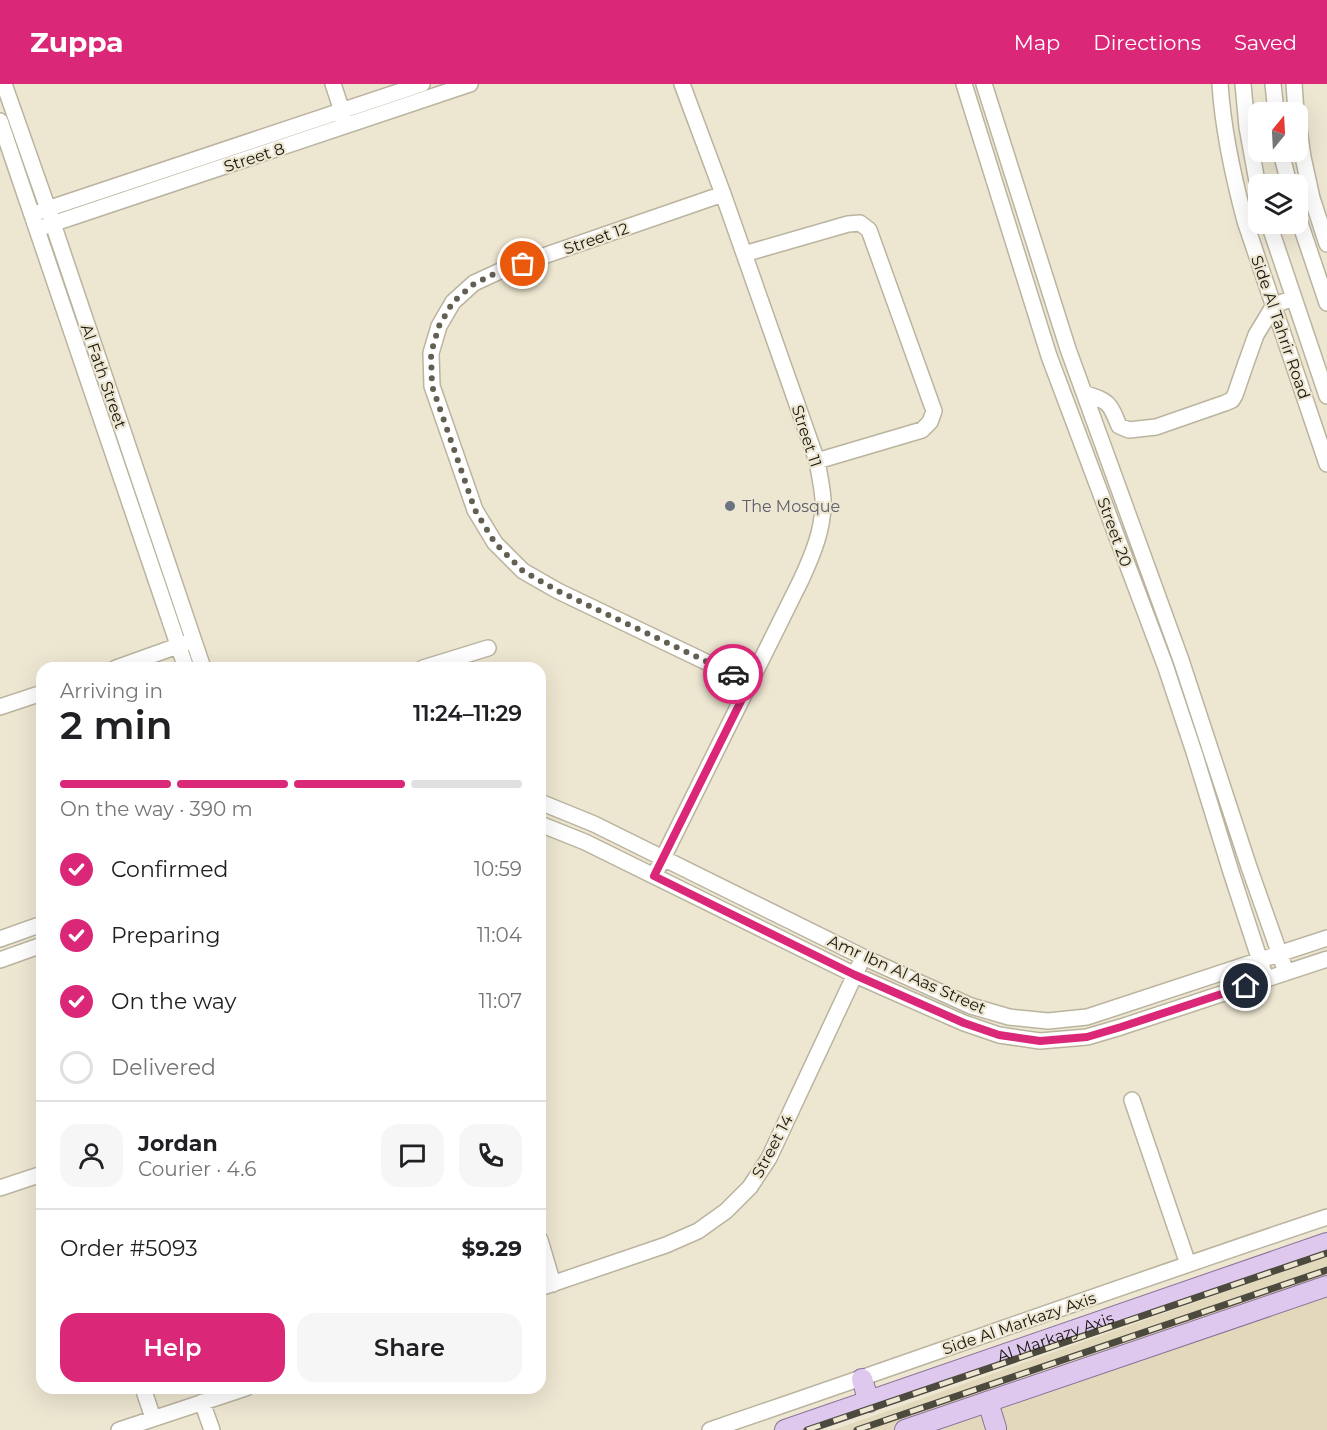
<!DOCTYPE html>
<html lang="en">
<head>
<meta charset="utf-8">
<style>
  :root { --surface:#fff; --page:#f6f6f6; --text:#202124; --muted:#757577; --line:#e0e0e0; --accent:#db2777 }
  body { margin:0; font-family:Montserrat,sans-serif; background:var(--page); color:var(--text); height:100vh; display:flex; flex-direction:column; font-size:22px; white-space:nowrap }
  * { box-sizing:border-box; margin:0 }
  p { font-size:20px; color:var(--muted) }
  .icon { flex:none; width:33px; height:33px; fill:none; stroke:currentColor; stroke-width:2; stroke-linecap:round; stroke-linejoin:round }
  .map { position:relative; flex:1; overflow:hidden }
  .side { position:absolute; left:36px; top:578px; width:510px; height:732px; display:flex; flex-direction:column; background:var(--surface); border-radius:18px; box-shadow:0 6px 24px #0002 }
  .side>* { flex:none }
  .needle { width:39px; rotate:18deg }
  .buttons { position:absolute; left:1248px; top:18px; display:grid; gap:12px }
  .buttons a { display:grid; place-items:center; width:60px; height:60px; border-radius:12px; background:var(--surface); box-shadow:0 6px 24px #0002; font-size:30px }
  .pin { position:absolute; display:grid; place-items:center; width:51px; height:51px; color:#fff; margin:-26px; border:3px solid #fff; border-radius:50%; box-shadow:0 2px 6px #0007 }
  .courier { position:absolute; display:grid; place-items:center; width:60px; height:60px; margin:-30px; border:4px solid #db2777; border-radius:50%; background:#fff; color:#222; box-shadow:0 2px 8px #0007 }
  .headline em { font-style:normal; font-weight:600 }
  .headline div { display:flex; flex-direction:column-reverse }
  .headline { display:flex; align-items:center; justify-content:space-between; height:102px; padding:0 24px }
  h1 { font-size:39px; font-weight:600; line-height:45px }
  .bar { display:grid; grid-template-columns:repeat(4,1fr); gap:9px 6px; align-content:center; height:72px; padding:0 24px }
  .bar i { height:8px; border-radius:4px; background:var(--line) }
  .bar .selected { background:var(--accent) }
  .bar p { grid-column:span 4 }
  .line { display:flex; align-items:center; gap:15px; padding:0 24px; border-top:2px solid var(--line) }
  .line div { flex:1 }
  .round { display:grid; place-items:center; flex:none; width:63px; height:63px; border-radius:18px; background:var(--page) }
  ol { padding:0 24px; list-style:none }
  li { display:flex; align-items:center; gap:18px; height:66px }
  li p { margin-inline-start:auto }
  li .icon { padding:6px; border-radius:50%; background:var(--accent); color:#fff; stroke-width:4 }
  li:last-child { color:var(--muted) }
  li i { width:33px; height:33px; border:3px solid var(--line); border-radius:50% }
  .primary-button { display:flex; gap:12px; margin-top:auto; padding:12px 24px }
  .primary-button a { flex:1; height:69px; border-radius:18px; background:var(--accent); color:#fff; font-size:24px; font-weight:600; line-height:69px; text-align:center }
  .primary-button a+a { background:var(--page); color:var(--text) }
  header { display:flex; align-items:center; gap:36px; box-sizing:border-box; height:84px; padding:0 30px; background:var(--accent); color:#fff }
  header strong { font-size:28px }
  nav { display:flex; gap:33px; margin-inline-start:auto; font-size:21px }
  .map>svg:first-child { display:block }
  .built { fill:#e2d9bd }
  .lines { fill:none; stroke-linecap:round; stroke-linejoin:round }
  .minor-casing { stroke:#bab49f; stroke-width:18 }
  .major-casing { stroke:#8a7299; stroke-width:22 }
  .minor { stroke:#fff; stroke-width:15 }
  .major { stroke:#dec8ee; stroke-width:20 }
  .rail-casing { stroke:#4c493e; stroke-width:7 }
  .rail { stroke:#ede6d1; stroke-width:4.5; stroke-dasharray:14; stroke-linecap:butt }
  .done { stroke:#635f53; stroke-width:6; stroke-dasharray:0 10.8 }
  .route { stroke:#db2777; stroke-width:8 }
  .worship-dot { fill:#6b7280; stroke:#ede6d1; stroke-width:2 }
  .labels { text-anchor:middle; stroke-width:4.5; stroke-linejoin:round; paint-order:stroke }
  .street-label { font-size:16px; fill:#18160f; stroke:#ede6d1 }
  .worship-label { font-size:16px; fill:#5b616d; stroke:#ede6d1; text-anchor:start }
</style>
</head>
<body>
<header>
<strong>Zuppa</strong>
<nav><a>Map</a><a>Directions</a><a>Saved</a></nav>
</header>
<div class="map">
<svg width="1327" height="1346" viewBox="0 0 1327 1346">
  <rect width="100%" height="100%" fill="#ede6d1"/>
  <path class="built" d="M1327,1172V1346H833Z"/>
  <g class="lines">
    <g class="minor-casing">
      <path id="minor" d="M4,0L48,125L203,584
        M333,0L345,36
        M964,0L1049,272L1165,581L1194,668L1231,788L1266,895
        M984,0L1068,265L1181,576L1249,783L1286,888
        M1220,0C1223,47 1233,92 1245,137L1327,380
        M1243,0L1247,43L1258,103
        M1273,0L1276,28
        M1294,0L1296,28
        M0,37L186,584
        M1298,38L1303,73L1312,114L1327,160
        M1281,68L1289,100
        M723,110L500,187L474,199L453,218L439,242L431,269L432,302L475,426L495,459L523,487L558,507L750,599
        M38,128L422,0
        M1298,133L1327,219
        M1269,140L1327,312
        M43,143L470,0
        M744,170L848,140L860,139L869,146L934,327L930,338L922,346L817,377
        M1084,309C1109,318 1109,317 1119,342L1129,346L1156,343L1225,319L1232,316L1235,311L1246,279L1256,251L1274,221L1294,214
        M116,584L186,559
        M423,584L488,564
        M0,623L42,609
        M540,718L594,740L863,873L971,922L1009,933L1048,937L1087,933L1327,854
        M540,740L585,758L855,891L964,939L999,951L1040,957L1087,953L1121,943L1327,875
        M654,792L801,496C813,470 824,444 823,415C822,402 819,389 817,377L723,110L682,0
        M0,855L42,840
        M0,876L42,861
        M1132,1016L1188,1180
        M0,1104L42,1090
        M540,1156L553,1200
        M540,1204L666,1161L698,1147L726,1127L750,1103L769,1074L859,882
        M143,1304L153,1334
        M202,1318L212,1346
        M119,1346L246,1304
        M710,1346C916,1276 1121,1202 1327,1133"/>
    </g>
    <g class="major-casing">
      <g id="major">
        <path d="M862,1295L869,1318"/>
        <path d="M988,1318L996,1344"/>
        <path id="s1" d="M785,1346L1327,1159"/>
        <path d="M905,1346L1327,1202"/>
      </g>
    </g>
    <use href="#minor" class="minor"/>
    <use href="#major" class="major"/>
    <g class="rail-casing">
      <path id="rail" d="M807,1346L1327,1169
        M857,1346L1327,1186"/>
    </g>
    <use href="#rail" class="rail"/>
  </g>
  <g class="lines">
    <path class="done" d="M523,180L500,187L474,200L453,218L439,242L431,269L432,302L475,426L495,459L523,487L558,507L733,590"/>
    <path class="route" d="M733,590L750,599L654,792L855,891L964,939L999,951L1040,957L1087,953L1121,943L1246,902"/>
  </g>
  <circle class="worship-dot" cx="730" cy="422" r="6"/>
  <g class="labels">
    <g class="street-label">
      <text transform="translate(254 73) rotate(-18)" y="6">Street 8</text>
      <text transform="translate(596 154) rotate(-19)" y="6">Street 12</text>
      <text transform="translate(1281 243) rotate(71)" y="6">Side Al Tahrir Road</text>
      <text transform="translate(104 292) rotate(71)" y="6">Al Fath Street</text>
      <text transform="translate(807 352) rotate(72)" y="6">Street 11</text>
      <text transform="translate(1115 448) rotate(70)" y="6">Street 20</text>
      <text transform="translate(907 890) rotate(24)" y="6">Amr Ibn Al Aas Street</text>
      <text transform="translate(772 1062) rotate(-62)" y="6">Street 14</text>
      <text transform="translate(1019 1239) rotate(-19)" y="6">Side Al Markazy Axis</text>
      <text dy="6" stroke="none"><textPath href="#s1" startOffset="286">Al Markazy Axis</textPath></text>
    </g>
    <g class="worship-label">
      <text x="742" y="428">The Mosque</text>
    </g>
  </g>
</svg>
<div class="buttons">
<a><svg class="needle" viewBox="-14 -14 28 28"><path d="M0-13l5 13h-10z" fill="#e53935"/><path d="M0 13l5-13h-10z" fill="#757577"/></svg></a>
<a><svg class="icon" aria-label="layers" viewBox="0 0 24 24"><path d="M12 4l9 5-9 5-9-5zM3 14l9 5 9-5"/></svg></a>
</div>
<div class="pin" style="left:523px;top:180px;background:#ea580c"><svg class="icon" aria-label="bag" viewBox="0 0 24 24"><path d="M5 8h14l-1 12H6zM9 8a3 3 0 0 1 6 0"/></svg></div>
<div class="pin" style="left:1246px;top:902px;background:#1f2937"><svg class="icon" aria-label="home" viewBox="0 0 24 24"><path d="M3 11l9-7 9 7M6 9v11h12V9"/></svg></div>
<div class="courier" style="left:733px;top:590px"><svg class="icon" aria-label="car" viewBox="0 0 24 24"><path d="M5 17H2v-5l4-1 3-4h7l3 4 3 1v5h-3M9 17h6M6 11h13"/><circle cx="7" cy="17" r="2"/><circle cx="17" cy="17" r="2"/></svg></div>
<section class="side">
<div class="headline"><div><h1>2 min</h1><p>Arriving in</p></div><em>11:24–11:29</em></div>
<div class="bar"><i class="selected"></i><i class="selected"></i><i class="selected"></i><i></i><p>On the way · 390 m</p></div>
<ol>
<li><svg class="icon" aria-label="check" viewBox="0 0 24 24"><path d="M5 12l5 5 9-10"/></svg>Confirmed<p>10:59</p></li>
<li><svg class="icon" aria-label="check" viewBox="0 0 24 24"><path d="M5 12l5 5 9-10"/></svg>Preparing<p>11:04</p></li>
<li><svg class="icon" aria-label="check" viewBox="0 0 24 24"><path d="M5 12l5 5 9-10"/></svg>On the way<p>11:07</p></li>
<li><i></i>Delivered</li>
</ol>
<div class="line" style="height:108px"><a class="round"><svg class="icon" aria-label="person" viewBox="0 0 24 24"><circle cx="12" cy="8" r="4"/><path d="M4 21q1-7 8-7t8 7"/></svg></a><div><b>Jordan</b><p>Courier · 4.6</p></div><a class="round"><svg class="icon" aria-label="chat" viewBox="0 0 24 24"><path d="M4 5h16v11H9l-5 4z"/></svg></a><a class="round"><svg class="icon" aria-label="phone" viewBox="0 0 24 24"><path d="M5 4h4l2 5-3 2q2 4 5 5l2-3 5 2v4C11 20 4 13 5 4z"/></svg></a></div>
<div class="line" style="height:78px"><div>Order #5093</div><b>$9.29</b></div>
<div class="primary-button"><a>Help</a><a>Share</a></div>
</section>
</div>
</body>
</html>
